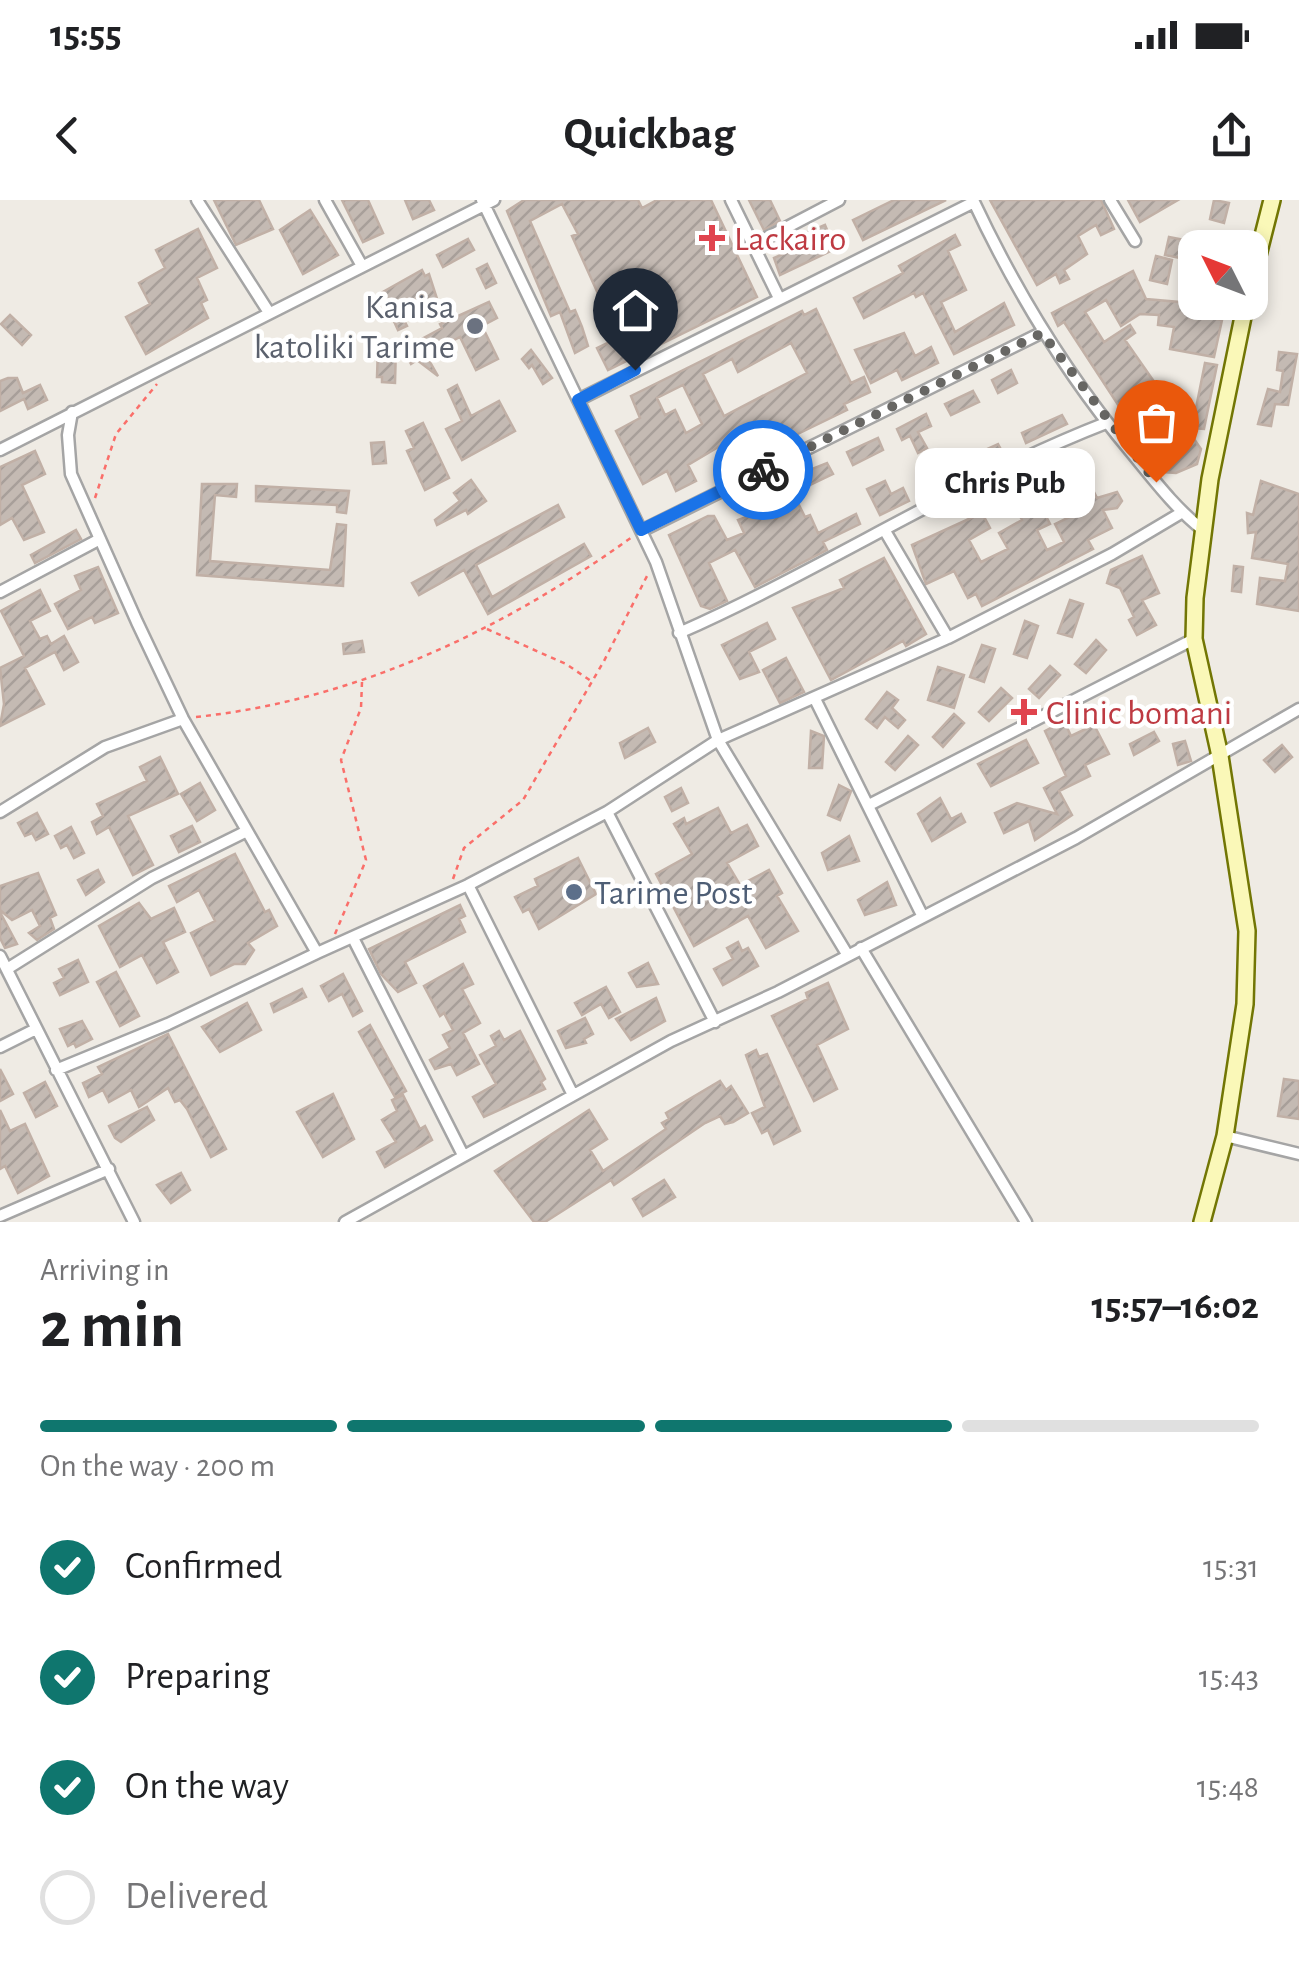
<!DOCTYPE html>
<html lang="en">
<head>
<meta charset="utf-8">
<style>
  :root { --surface:#fff; --page:#f2f2f2; --text:#202124; --muted:#757577; --line:#e0e0e0; --accent:#0f766e }
  body { margin:0; font-family:"Alegreya Sans",sans-serif; background:var(--page); color:var(--text); height:100vh; display:flex; flex-direction:column; font-size:38px; white-space:nowrap }
  * { box-sizing:border-box; margin:0 }
  p { font-size:32px; color:var(--muted) }
  .icon { flex:none; width:55px; height:55px; fill:none; stroke:currentColor; stroke-width:2; stroke-linecap:round; stroke-linejoin:round }
  .map { position:relative; height:1022px; overflow:hidden }
  .sheet { display:flex; flex-direction:column; background:var(--surface); flex:1 }
  .sheet>* { flex:none }
  .needle { width:65px; rotate:312deg }
  .controls { position:absolute; left:1178px; top:30px; display:grid; gap:20px }
  .controls a { display:grid; place-items:center; width:90px; height:90px; border-radius:20px; background:var(--surface); box-shadow:0 5px 15px #0003; font-size:50px }
  .pin { position:absolute; display:grid; place-items:center; width:85px; height:85px; color:#fff; margin:-102px -42px; border-radius:50% 50% 50% 0; rotate:-45deg; box-shadow:0 0 10px #0007 }
  .pin .icon { rotate:45deg }
  .courier { position:absolute; display:grid; place-items:center; width:100px; height:100px; margin:-50px; border:8px solid #1a73e8; border-radius:50%; background:#fff; color:#222; box-shadow:0 2px 12px #0007 }
  .bubble { position:absolute; height:70px; border-radius:20px; background:var(--surface); box-shadow:0 5px 15px #0003; font-size:32px; font-weight:700; line-height:70px; text-align:center }
  .summary em { font-style:normal; font-weight:700 }
  .summary div { display:flex; flex-direction:column-reverse }
  .summary { display:flex; align-items:center; justify-content:space-between; height:170px; padding:0 40px }
  h1 { font-size:65px; font-weight:700; line-height:75px }
  .bar { display:grid; grid-template-columns:repeat(4,1fr); gap:15px 10px; align-content:center; height:120px; padding:0 40px }
  .bar i { height:12px; border-radius:8px; background:var(--line) }
  .bar .on { background:var(--accent) }
  .bar p { grid-column:span 4 }
  ol { padding:0 40px; list-style:none }
  li { display:flex; align-items:center; gap:30px; height:110px }
  li p { margin-inline-start:auto }
  li .icon { padding:10px; border-radius:50%; background:var(--accent); color:#fff; stroke-width:4 }
  li:last-child { color:var(--muted) }
  li i { width:55px; height:55px; border:5px solid var(--line); border-radius:50% }
  .status { display:flex; justify-content:space-between; align-items:center; height:70px; padding:0 50px; background:var(--surface); direction:ltr }
  .status svg { height:28px; fill:currentColor }
  header { display:flex; justify-content:space-between; align-items:center; height:130px; padding:0 40px; background:var(--surface); font-size:45px; font-weight:700 }
  .map>svg:first-child { display:block }
  .building { fill:url(#building-hatch); stroke:#c1b0a6; stroke-width:2.5; fill-rule:evenodd }
  .lines { fill:none; stroke-linecap:round; stroke-linejoin:round }
  .street-casing { stroke:#a5a5a5; stroke-width:15 }
  .secondary-casing { stroke:#727604; stroke-width:20 }
  .path { stroke:#fa6f6a; stroke-width:2.5; stroke-dasharray:5 5; stroke-linecap:butt }
  .street { stroke:#fff; stroke-width:10 }
  .secondary { stroke:#faf8b8; stroke-width:15 }
  .done { stroke:#676663; stroke-width:10; stroke-dasharray:0 18 }
  .route { stroke:#1a73e8; stroke-width:12 }
  .health-dot { fill:#e0444e; stroke:#fff; stroke-width:4 }
  .worship-dot { fill:#6b7280; stroke:#fff; stroke-width:4 }
  .service-dot { fill:#5c6f8a; stroke:#fff; stroke-width:4 }
  .labels { text-anchor:middle; stroke-width:9; stroke-linejoin:round; paint-order:stroke }
  .health-label { font-size:35px; fill:#be3a42; stroke:#fff; text-anchor:start }
  .worship-label { font-size:35px; fill:#5b616d; stroke:#fff; text-anchor:end }
  .service-label { font-size:35px; fill:#4e5e75; stroke:#fff; text-anchor:start }
</style>
</head>
<body>
<div class="status"><b>15:55</b><svg viewBox="0 0 49 12"><path d="M0 12V9h3v3zM5 12V6h3v6zM10 12V3h3v9zM15 12V0h3v12zM26 1h20v11H26zM47 4h2v5h-2z"/></svg></div>
<header><svg class="icon" aria-label="back" viewBox="0 0 24 24"><path d="M15 5l-7 7 7 7"/></svg>Quickbag<svg class="icon" aria-label="share" viewBox="0 0 24 24"><path d="M12 15V3M7 8l5-5 5 5M5 13v7h14v-7"/></svg></header>
<div class="map">
<svg width="1299" height="1022" viewBox="0 0 1299 1022">
  <defs>
    <pattern id="building-hatch" width="6" height="6" patternUnits="userSpaceOnUse" patternTransform="scale(2.5)"><rect width="6" height="6" fill="#c4bab3"/><path d="M-1 1l2-2M0 6l6-6M5 7l2-2" fill="none" stroke="#a89f9a"/></pattern>
  </defs>
  <rect width="100%" height="100%" fill="#efebe4"/>
  <path class="building" d="M214,0H259L273,29L236,45Z
    M342,0H368L383,33L363,42Z
    M405,0H429L434,10L413,19Z
    M524,0H638L642,8L657,0H711L757,97L608,170L597,148L618,138L572,36L578,34L562,4L530,21L570,112L575,110L582,127L588,146L575,153L560,112L551,116L507,11Z
    M749,0H770L780,21L764,30Z
    M894,0H946L863,40L853,20Z
    M990,0H1101L1114,29L1101,35L1096,25L1078,36L1087,54L1064,70L1069,79L1060,83L1056,74L1037,85Z
    M1128,0H1178L1140,22Z
    M1214,0L1229,3L1224,23L1210,19Z
    M310,10L338,55L303,74L280,30Z
    M825,25L835,49L780,75L774,58L810,42L806,33Z
    M198,29L217,68L197,78L207,100L201,103L208,118L146,154L126,117L150,104L139,83L165,68L156,50Z
    M955,35L960,45L948,51L966,90L941,102L955,132L1004,103L1014,125L954,154L923,93L916,97L914,93L864,118L854,98L903,73L899,66Z
    M1169,37L1195,42V61L1165,55Z
    M468,39L474,50L443,67L437,55Z
    M1156,56L1172,60L1167,84L1150,80Z
    M487,64L496,83L486,88L477,69Z
    M422,70L425,76L429,74L439,105L425,109L417,102L399,111L407,126L398,130L381,93Z
    M1133,71L1146,99L1202,104L1200,116L1222,120L1214,157L1170,149L1174,127L1158,125L1159,115L1140,114L1121,126L1106,100L1085,112L1104,142L1130,125L1135,133L1125,140L1201,249L1197,264L1176,273L1162,272L1064,122L1058,126L1052,113Z
    M489,102L497,118L482,126L498,159L476,170L460,137L431,152L427,144L426,155L438,176L417,160L411,164L403,149L442,128L440,124Z
    M816,109L851,183L864,177L870,192L844,204L847,210L773,246L767,236L744,248L737,236L688,265L696,281L676,291L667,271L643,284L616,231L640,218L631,196L802,111L804,115ZM791,143L807,173L724,216L703,174L732,159L738,172ZM683,185L702,224L686,233L675,210L665,215L657,198Z
    M10,115L31,135L22,145L1,124Z
    M904,133L915,156L931,147L938,163L902,180L897,170L871,183L855,150Z
    M378,147H396L395,183L382,182V177H377Z
    M531,150L552,178L543,184L532,165L529,168L522,159Z
    M1279,152L1297,154L1288,205L1275,204L1271,226L1258,224L1268,189L1280,192L1283,171L1277,170Z
    M1205,163L1217,165L1204,229L1192,228Z
    M1011,170L1017,183L998,193L992,180Z
    M8,178H17L23,193L40,185L47,200L28,209L24,199L0,211V181Z
    M457,185L471,216L499,201L515,231L462,260L446,229L462,221L448,190Z
    M973,191L979,202L951,215L945,204Z
    M926,214L931,226L918,232L927,248L918,253L910,236L902,240L897,229Z
    M1062,215L1067,224L1026,243L1022,233Z
    M423,223L449,278L425,290L407,251L414,248L406,231Z
    M878,238L883,250L853,265L847,252Z
    M384,242L386,263L373,264L371,243Z
    M998,244L1004,255L927,292L921,279Z
    M35,251L45,274L22,285L44,332L24,340L12,318L0,325V267Z
    M827,263L833,274L793,293L805,317L810,315L818,333L856,314L860,324L823,342L827,350L755,387L735,350L709,363L727,401L710,409L701,406L669,335L708,316H714L727,340L744,333L738,320L749,316L739,298Z
    M1080,264L1097,298L1117,292L1122,301L1117,308L1103,310L1112,328L1088,340L1093,349L982,406L976,394L968,398L954,371L926,384L912,345L982,313L990,328L969,340L981,362L1008,349L999,333L1022,320L1009,295L1030,285L1050,324L1037,330L1047,350L1064,342L1055,324L1078,313L1059,275Z
    M471,280L486,301L468,314L466,310L437,325L435,320L460,301L454,293Z
    M885,281L891,294L903,288L909,301L880,315L867,289Z
    M1261,281L1299,294V411L1257,404L1260,378L1285,381L1288,364L1252,358L1256,332L1248,333L1247,313L1253,315Z
    M202,284H237L236,297L215,295L210,361L330,370L337,324L346,325L343,386L197,375Z
    M256,286L349,291L346,313L337,312V305L256,301Z
    M558,305L564,317L476,365L492,397L584,344L591,356L488,414L464,370L419,395L412,383Z
    M76,330L81,339L35,363L31,355Z
    M1142,356L1159,393L1142,400L1156,425L1137,435L1129,420L1134,417L1120,388L1107,383L1111,370Z
    M884,358L926,434L906,446L903,441L831,480L793,408L844,388L840,380Z
    M1234,366L1243,367L1241,392L1232,391Z
    M98,367L118,413L95,423L92,417L68,429L55,404L81,390L75,376Z
    M40,390L50,411L30,421L40,439L47,436L51,444L64,436L78,462L64,470L55,452L25,468L44,504L0,526L4,504L0,468L24,456L1,411Z
    M1070,400L1083,404L1072,437L1058,433Z
    M1025,421L1038,426L1027,458L1014,454Z
    M767,423L775,439L749,452L759,472L740,479L722,445Z
    M1096,440L1106,450L1086,473L1075,464Z
    M362,441L364,452L344,454L343,444Z
    M982,445L995,449L984,482L970,477Z
    M786,458L804,492L780,503L763,470Z
    M1050,466L1060,475L1039,498L1029,489Z
    M938,467L964,475L954,508L928,500Z
    M1001,488L1012,498L989,521L979,512Z
    M887,492L898,500L892,508L905,520L898,528L885,517L877,528L866,519Z
    M954,514L964,523L943,547L933,537Z
    M1064,521L1071,536L1094,525L1109,554L1085,565L1090,576L1059,591L1072,615L1035,640L1029,621L1004,633L995,613L1017,603L1057,614L1044,588L1066,576L1045,531Z
    M648,528L655,542L625,558L620,543Z
    M811,531L824,536L822,568H809Z
    M1154,532L1159,541L1134,555L1130,544Z
    M908,536L918,545L895,570L886,562Z
    M1026,540L1038,563L991,586L978,564Z
    M1185,541L1191,561L1178,565L1173,544Z
    M1282,545L1292,557L1275,572L1264,560Z
    M160,557L178,594L128,616L153,665L133,675L109,627L97,634L92,622L103,616L97,604L147,581L140,567Z
    M200,583L215,610L197,621L181,594Z
    M839,585L851,591L840,620L828,615Z
    M681,588L688,603L672,611L665,597Z
    M940,598L951,619L961,614L965,622L932,641L918,614Z
    M718,608L731,633L747,625L758,646L727,663L740,685L769,670L782,693L777,696L798,731L766,748L748,716L694,746L656,674L692,654L674,624L684,618L686,624Z
    M37,613L48,634L36,640L32,633L25,636L18,623Z
    M192,626L200,642L179,652L171,636Z
    M71,627L84,653L74,658L67,645L61,648L55,636Z
    M849,636L859,661L828,670L822,653Z
    M235,654L265,712L269,710L277,726L248,743L254,750L245,764H234L211,775L191,733L215,721L199,690L177,702L169,686Z
    M578,658L596,694L539,729L529,709L523,712L515,697L538,686L535,679Z
    M98,670L104,682L86,695L78,680Z
    M38,673L56,715L50,718L54,729L37,740L29,733L40,726L32,710L12,720L0,710V686Z
    M887,682L896,705L865,715L858,700Z
    M139,703L151,719L174,708L185,732L163,742L178,772L157,783L142,755L120,767L99,726Z
    M460,705L465,716L459,719L465,732L405,762L416,783L398,792L381,774L369,749Z
    M0,712L17,744L5,748L0,738Z
    M738,742L742,751L748,748L758,766L723,785L714,769L733,759L727,748Z
    M78,760L88,782L60,795L54,783L64,778L59,769Z
    M648,763L658,784L637,787L629,773Z
    M463,764L473,784L462,789L480,823L463,833L479,864L457,875L451,864L435,869L430,860L450,848L443,835L453,830L444,813L440,816L424,786Z
    M116,772L139,816L120,826L97,782Z
    M343,774L362,811L353,816L342,794L329,801L321,786Z
    M828,783L848,829L817,845L837,889L814,901L772,816L808,799L806,793Z
    M606,787L620,812L609,818L601,804L582,815L575,803Z
    M302,789L306,797L274,812L271,804Z
    M656,798L665,821L631,840L616,819Z
    M247,803L261,830L220,852L202,827Z
    M585,818L593,834L584,839L586,843L566,848L558,831Z
    M82,821L92,839L76,847L74,843L68,846L60,829Z
    M370,825L406,891L395,897L359,832Z
    M499,831L504,840L520,831L545,879L541,882L545,889L484,917L473,897L496,884L480,855L496,846L491,836Z
    M168,834L226,949L211,957L187,909L180,900L175,902L168,888L139,907L131,890L109,902L103,890L89,897L83,883L102,874L98,867Z
    M756,850L759,857L767,854L800,931L774,944L768,930L762,933L752,913L765,907L746,855Z
    M0,869L13,894L0,901Z
    M1284,879L1299,881V919L1278,916Z
    M720,881L726,890L731,886L748,913L733,922L725,924L720,916L705,923L614,985L611,980L545,1022H534L495,971L589,910L607,939L590,950L603,971L666,929L662,923L669,919L666,913Z
    M45,882L57,906L36,917L24,893Z
    M333,894L354,939L323,957L297,912Z
    M403,895L420,929L425,926L432,940L385,967L377,952L396,942L382,920L397,911L392,900Z
    M147,907L154,920L121,942L115,938L109,926Z
    M0,910L10,931L25,924L49,976L18,993L5,966L0,969Z
    M181,973L190,990L171,1003L157,985Z
    M664,980L675,997L643,1016L633,999Z"/>
  <g class="lines">
    <g class="street-casing">
      <path id="street" d="M197,0L268,111
        M325,0L362,66
        M482,0L656,362L718,540L847,754
        M731,0L779,98
        M973,0C1016,92 1066,174 1131,252C1154,280 1175,308 1203,330
        M1110,0L1135,41
        M753,45L839,0
        M578,200L974,2
        M72,212L68,235L71,274L137,422L183,519L317,753L468,685L607,612L718,540L948,438L1112,354L1181,313
        M0,250L494,0
        M641,331L1041,133
        M885,331L948,438
        M0,392L100,339
        M679,433C824,369 959,280 1106,223
        M815,499L922,715
        M869,605L1194,439
        M0,612L105,547L183,519
        M607,612L715,822
        M468,685L573,895
        M353,738L462,953
        M861,748L1026,1022
        M0,756L134,1022
        M7,769L152,678L247,631
        M0,847L36,829
        M56,870L168,824L317,753
        M1225,936L1299,954
        M0,1016L109,969
        M345,1022L671,841L778,792L1076,638L1299,509"/>
    </g>
    <g class="secondary-casing">
      <path id="secondary" d="M1250,87L1272,0
        M1202,1022L1225,936L1245,804L1247,731L1220,556L1194,439L1195,398L1210,279L1246,102"/>
    </g>
    <path class="path" d="M95,298L116,234L157,184
      M487,429L566,464L591,481
      M196,517C356,500 503,430 632,337
      M453,679L464,648L523,600L604,461L647,376
      M335,734L366,660L341,560L361,508L362,482"/>
    <use href="#street" class="street"/>
    <use href="#secondary" class="secondary"/>
  </g>
  <g class="lines">
    <path class="done" d="M763,270L1042,133L1156,282"/>
    <path class="route" d="M635,170L578,200L641,330L763,270"/>
  </g>
  <g class="health-dot">
    <path d="M707 23h10v10h10v10h-10v10h-10v-10h-10v-10h10z"/>
    <path d="M1019 497h10v10h10v10h-10v10h-10v-10h-10v-10h10z"/>
  </g>
  <circle class="worship-dot" cx="475" cy="126" r="10"/>
  <circle class="service-dot" cx="574" cy="692" r="10"/>
  <g class="labels">
    <g class="health-label">
      <text x="734" y="50">Lackairo</text>
      <text x="1046" y="524">Clinic bomani</text>
    </g>
    <g class="worship-label">
      <text x="455" y="118">Kanisa<tspan x="455" dy="40">katoliki Tarime</tspan></text>
    </g>
    <g class="service-label">
      <text x="594" y="704">Tarime Post</text>
    </g>
  </g>
</svg>
<div class="controls">
<a><svg class="needle" viewBox="-14 -14 28 28"><path d="M0-13l5 13h-10z" fill="#e53935"/><path d="M0 13l5-13h-10z" fill="#757577"/></svg></a>
</div>
<div class="pin" style="left:1156px;top:282px;background:#ea580c"><svg class="icon" aria-label="bag" viewBox="0 0 24 24"><path d="M5 8h14l-1 12H6zM9 8a3 3 0 0 1 6 0"/></svg></div>
<div class="pin" style="left:635px;top:170px;background:#1f2937"><svg class="icon" aria-label="home" viewBox="0 0 24 24"><path d="M3 11l9-7 9 7M6 9v11h12V9"/></svg></div>
<div class="courier" style="left:763px;top:270px"><svg class="icon" aria-label="bike" viewBox="0 0 24 24"><circle cx="6" cy="16" r="4"/><circle cx="18" cy="16" r="4"/><path d="M6 16l4-8h5l3 8M10 8l3 8H6M13 5h3"/></svg></div>
<div class="bubble" style="left:915px;top:248px;width:180px">Chris Pub</div>
</div>
<section class="sheet">
<div class="summary"><div><h1>2 min</h1><p>Arriving in</p></div><em>15:57–16:02</em></div>
<div class="bar"><i class="on"></i><i class="on"></i><i class="on"></i><i></i><p>On the way · 200 m</p></div>
<ol>
<li><svg class="icon" aria-label="check" viewBox="0 0 24 24"><path d="M5 12l5 5 9-10"/></svg>Confirmed<p>15:31</p></li>
<li><svg class="icon" aria-label="check" viewBox="0 0 24 24"><path d="M5 12l5 5 9-10"/></svg>Preparing<p>15:43</p></li>
<li><svg class="icon" aria-label="check" viewBox="0 0 24 24"><path d="M5 12l5 5 9-10"/></svg>On the way<p>15:48</p></li>
<li><i></i>Delivered</li>
</ol>
</section>
</body>
</html>
